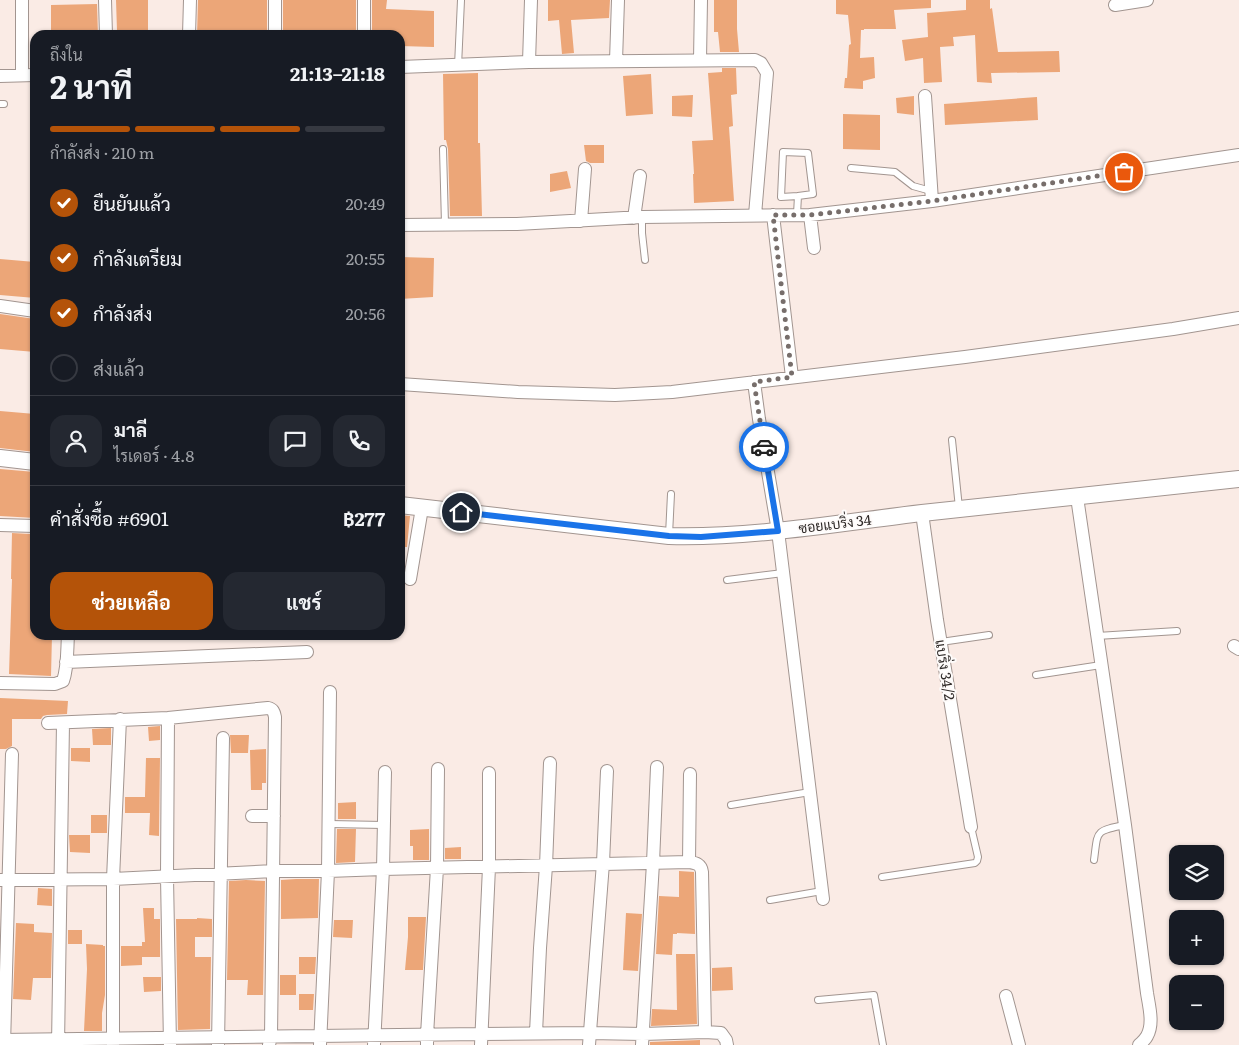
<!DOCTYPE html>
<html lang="th">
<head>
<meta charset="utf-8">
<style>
  :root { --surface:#171b24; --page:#242831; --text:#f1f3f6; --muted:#9ea1a6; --line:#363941; --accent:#b45309 }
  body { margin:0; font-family:Literata,Sarabun,serif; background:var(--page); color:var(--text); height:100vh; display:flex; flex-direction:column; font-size:19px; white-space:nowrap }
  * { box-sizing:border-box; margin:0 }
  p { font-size:16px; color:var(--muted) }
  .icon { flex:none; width:28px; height:28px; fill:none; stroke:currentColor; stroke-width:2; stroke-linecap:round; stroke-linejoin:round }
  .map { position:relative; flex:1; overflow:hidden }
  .drawer { position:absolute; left:30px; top:30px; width:375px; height:610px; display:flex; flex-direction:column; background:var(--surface); border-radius:15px; box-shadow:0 1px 4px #0004 }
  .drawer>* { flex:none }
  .fabs { position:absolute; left:1169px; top:845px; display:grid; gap:10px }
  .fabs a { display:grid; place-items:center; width:55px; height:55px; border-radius:10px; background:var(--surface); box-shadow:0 1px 4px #0004; font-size:25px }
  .pin { position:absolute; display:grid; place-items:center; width:42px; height:42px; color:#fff; margin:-21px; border:2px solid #fff; border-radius:50%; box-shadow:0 1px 5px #0007 }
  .courier { position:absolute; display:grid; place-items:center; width:50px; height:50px; margin:-25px; border:4px solid #1a73e8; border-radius:50%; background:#fff; color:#222; box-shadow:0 1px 6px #0007 }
  .summary em { font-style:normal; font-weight:700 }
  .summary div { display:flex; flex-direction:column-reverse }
  .summary { display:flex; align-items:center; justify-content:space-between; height:85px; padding:0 20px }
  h1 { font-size:32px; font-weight:700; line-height:38px }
  .bar { display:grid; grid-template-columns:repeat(4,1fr); gap:8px 5px; align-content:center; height:60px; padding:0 20px }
  .bar i { height:6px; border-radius:4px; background:var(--line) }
  .bar .on { background:var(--accent) }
  .bar p { grid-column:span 4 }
  .line { display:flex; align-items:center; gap:12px; padding:0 20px; border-top:1px solid var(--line) }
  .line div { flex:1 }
  .round { display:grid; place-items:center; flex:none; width:52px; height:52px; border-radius:15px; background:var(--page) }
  ol { padding:0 20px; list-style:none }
  li { display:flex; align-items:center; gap:15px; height:55px }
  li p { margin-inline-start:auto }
  li .icon { padding:5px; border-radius:50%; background:var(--accent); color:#fff; stroke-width:4 }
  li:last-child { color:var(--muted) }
  li i { width:28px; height:28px; border:2px solid var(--line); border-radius:50% }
  .cta { display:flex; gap:10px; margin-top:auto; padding:10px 20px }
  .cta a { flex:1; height:58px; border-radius:15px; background:var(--accent); color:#fff; font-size:20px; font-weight:700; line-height:58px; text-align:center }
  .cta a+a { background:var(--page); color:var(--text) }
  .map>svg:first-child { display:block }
  .building { fill:#eca678 }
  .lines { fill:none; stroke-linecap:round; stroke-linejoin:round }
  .service-casing { stroke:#a29590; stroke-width:8 }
  .minor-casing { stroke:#a29590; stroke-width:14 }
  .tertiary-casing { stroke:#a29590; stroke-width:18 }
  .service { stroke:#fff; stroke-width:6 }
  .minor { stroke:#fff; stroke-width:12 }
  .tertiary { stroke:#fff; stroke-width:16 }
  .done { stroke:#776e6b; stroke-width:5; stroke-dasharray:0 9 }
  .route { stroke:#1a73e8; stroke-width:6 }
  .labels { text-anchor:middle; stroke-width:4; stroke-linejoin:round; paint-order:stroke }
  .street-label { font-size:14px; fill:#302b29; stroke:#fefbfa }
</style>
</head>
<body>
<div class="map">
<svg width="1239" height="1045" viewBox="0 0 1239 1045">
  <rect width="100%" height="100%" fill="#faebe5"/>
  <path class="building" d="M116,0H148V31H117Z
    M198,0H267V35H197Z
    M283,0H356V35H283Z
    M372,0H387L386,9L434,11V47L400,46V35H372Z
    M548,0H610L609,18L571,20L574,53L562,54L559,20L548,21Z
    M714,0H737V29L739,52H720L718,32H714Z
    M836,0H931V8L894,10L896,29H864V30H861L860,58L874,57L875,78L863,81V89L844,88L845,78H847L849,45L851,44L848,15L836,14Z
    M966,0H990V9L992,8L998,52L1059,51L1060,72L991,73L992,83L977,82L975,35L953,37L954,46L940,47L942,82L924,83L923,58L905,61L902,40L928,37L927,13L966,10Z
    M97,4L98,35H51V5Z
    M722,68H736L737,94L731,95L733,126L729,127L734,201L694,203L693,174H694L692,141L713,140L708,73L722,72Z
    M478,73V143H480L482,216H450L448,149L446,140H444L443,74Z
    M651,74L653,114L626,116L623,76Z
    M693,95L692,117L672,116V96Z
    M914,96V115L897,113L896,98Z
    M1037,97L1038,120L945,125L944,104Z
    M843,114L880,115V150L843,149Z
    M584,145H604V163H590L586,161Z
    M567,171L571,188L550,192V174Z
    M400,257L434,258L433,297L400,299Z
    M0,259L35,262V298L0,295Z
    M0,314L35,319V352L0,349Z
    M0,411L35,414V452L0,448Z
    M0,469L35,472V518L0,516Z
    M400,515L410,516L407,547H400Z
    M12,533L30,534V541H35V581L30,580V606H35V635H52L51,676L9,674L12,579H11Z
    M0,698L68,701L67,714L47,715L43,716L41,719H12V746L6,749H0Z
    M160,726V740L149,741L148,727Z
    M111,728V745H93L92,729Z
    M230,735H249L248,753H231Z
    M71,748H90V762L71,761Z
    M266,749V783H262V790H251L250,750Z
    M146,758H160L159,836L149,835L150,813H125V797H145V796Z
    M356,802V819H338V803Z
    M91,815H107V833H91Z
    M337,829H356L355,862L336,863Z
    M429,829V860H413V846H410V830Z
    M69,835H90V853L70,852Z
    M461,847V859H445V848Z
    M679,871L694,872L695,934L677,933V934H673L672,955L656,954L659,896L679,897Z
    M296,879H319L318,918L281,919V880Z
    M246,880L265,881L263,995H247L248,980H227L229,881Z
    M38,888L52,889V906L37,905Z
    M143,908H154V919H160V957H142V965L121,966V946H142V942H145Z
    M626,913L642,914L638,971L623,970Z
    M408,917H426L423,970H405L408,937Z
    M197,918L212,919V937H195V957H211L210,1029L178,1030L176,919H197Z
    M334,920H353L352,938L333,937Z
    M16,923L34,924V932L52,933L51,978H33L31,1000L13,999Z
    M68,930H82V944H68Z
    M86,944L103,945V946H105V995L102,1013V1031H84L87,969Z
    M676,954H695L697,1024L651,1026L652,1009L677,1010Z
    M299,957H316L315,974H299Z
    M732,967L733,990L712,991V968Z
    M280,975H296V995H280Z
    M143,977H161V991L144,992Z
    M299,994H314L313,1010H299Z
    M700,1040V1045H650V1042Z"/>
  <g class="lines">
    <g class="service-casing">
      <path id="service" d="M458,66L461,0
        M0,104H4
        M443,149L445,224
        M851,168L895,172L913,186L931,191
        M797,214L798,196L781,197L783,152L808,153L813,194L798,196
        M642,217V233L645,260
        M952,440L959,508
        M669,535L671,494
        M727,580L783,573
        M1097,636L1177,631
        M941,642L989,635
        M1036,675L1101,665
        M731,805L810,792
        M329,824L384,825
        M1094,860C1098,831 1094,831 1125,825
        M882,877L975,863L977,861L978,857L971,827
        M770,900L822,891
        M818,1000L874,995L883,1045"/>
    </g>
    <g class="minor-casing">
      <path id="minor" d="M105,0L106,35
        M1115,5L1147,0
        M189,35L190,0
        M275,35V0
        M364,35V0
        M700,60L701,0
        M616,61L618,0
        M529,62L531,0
        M400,67L529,62L755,60L761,63L767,73L755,215
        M22,75V0
        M0,76L35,75
        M925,96L932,201
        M773,215L792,377
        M810,215L814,248
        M634,218L640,176
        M581,221L585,169
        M400,225L517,224L642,217L810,215L932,201L1239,155
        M0,306L35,311
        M754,382L759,419L778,531L823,899
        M400,384L518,392L615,395L672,392L965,357L1173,329L1239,318
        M1077,497L1125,825L1147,993C1149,1006 1154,1024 1147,1036C1145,1040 1142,1042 1139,1045
        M922,513L937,620L971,827
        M0,525L35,526
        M410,579L422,508
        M1234,646L1239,649
        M66,662L307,652
        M0,683L55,684L63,681C68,667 67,649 68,635
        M168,718L167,877L170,1045
        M48,723L168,718L268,708C273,709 274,712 275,717L271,1036L269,1045
        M252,816H274
        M689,862L690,774
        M0,880L113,879L274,871H328L383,869L689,862C696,863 701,864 702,872L705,1032
        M1006,996L1019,1045
        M536,1033L540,948L546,866L550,763
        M0,1040L481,1034L590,1033L643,1034L705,1032L721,1033L726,1040L727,1045
        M4,1045L12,754
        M58,1045L63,723
        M113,1045V879L120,719
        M218,1045L223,738
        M320,1045L328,871L330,692
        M374,1045L383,869L385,772
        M427,1045V1035L437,868L438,769
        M481,1045L489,867V773
        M589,1045L603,863L607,771
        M642,1045L653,863L657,767"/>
    </g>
    <g class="tertiary-casing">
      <path id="tertiary" d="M0,458L35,462
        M400,505L669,536C754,538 838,523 922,513C1028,501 1133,491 1239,479"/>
    </g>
    <use href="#service" class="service"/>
    <use href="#minor" class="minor"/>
    <use href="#tertiary" class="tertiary"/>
  </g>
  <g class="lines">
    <path class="done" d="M764,447L754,382L792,377L773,215H810L932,201L1124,172"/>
    <path class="route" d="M461,512L669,536L701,537L778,531L764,447"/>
  </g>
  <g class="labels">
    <g class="street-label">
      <text transform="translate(835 524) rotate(-7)" y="5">ซอยแบริ่ง 34</text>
      <text transform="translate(945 670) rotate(81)" y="5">แบริ่ง 34/2</text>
    </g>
  </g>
</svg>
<div class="fabs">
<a><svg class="icon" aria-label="layers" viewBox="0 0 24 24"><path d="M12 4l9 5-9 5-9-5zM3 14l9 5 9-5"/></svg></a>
<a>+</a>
<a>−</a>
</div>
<div class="pin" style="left:1124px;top:172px;background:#ea580c"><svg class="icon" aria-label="bag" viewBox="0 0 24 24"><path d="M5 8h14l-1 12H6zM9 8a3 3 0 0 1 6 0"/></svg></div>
<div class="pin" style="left:461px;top:512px;background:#1f2937"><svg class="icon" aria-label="home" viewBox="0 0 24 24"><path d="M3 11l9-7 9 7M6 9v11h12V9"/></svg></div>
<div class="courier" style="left:764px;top:447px"><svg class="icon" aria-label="car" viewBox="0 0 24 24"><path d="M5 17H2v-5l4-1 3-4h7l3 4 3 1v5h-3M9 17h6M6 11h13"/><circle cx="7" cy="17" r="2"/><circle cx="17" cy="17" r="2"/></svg></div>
<section class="drawer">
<div class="summary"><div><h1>2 นาที</h1><p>ถึงใน</p></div><em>21:13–21:18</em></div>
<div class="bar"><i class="on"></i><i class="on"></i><i class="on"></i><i></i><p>กำลังส่ง · 210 m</p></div>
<ol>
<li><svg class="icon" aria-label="check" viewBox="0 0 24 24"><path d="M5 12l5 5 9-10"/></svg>ยืนยันแล้ว<p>20:49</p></li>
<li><svg class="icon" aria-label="check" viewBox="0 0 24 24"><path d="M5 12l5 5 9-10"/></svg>กำลังเตรียม<p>20:55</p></li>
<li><svg class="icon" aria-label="check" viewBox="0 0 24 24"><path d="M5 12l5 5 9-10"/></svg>กำลังส่ง<p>20:56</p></li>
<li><i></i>ส่งแล้ว</li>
</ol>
<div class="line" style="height:90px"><a class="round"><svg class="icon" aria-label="person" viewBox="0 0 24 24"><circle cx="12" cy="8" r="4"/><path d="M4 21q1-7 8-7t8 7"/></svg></a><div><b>มาลี</b><p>ไรเดอร์ · 4.8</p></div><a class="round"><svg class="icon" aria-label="chat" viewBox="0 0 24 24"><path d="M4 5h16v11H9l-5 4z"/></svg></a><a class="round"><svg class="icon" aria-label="phone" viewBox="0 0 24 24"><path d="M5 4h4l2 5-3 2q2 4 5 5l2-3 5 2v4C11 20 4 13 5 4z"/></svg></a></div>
<div class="line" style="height:65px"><div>คำสั่งซื้อ #6901</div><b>฿277</b></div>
<div class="cta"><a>ช่วยเหลือ</a><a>แชร์</a></div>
</section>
</div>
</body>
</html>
